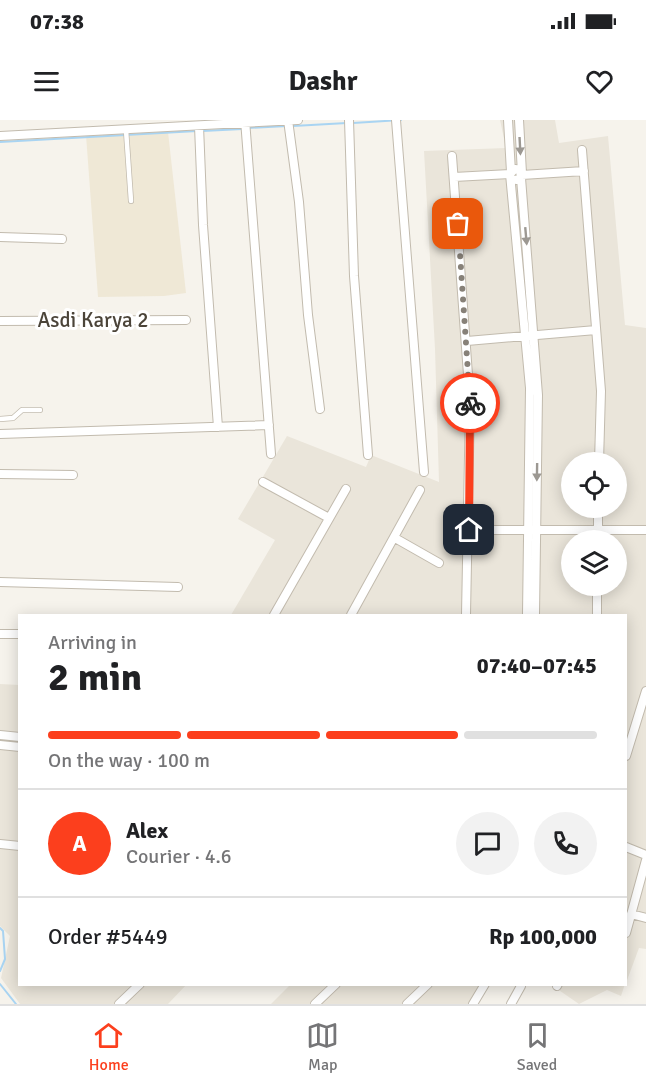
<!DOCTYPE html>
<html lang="en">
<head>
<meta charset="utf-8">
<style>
  :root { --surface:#fff; --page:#f2f2f2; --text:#202124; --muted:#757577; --line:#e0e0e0; --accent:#fc3f1d }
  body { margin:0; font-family:Signika,sans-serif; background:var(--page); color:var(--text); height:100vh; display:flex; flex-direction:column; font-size:22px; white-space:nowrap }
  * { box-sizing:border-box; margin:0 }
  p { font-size:20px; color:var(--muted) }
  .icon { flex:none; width:33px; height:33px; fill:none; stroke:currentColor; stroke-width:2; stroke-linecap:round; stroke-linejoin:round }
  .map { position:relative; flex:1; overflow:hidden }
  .sheet { position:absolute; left:18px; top:494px; width:609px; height:372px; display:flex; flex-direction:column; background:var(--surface); border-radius:0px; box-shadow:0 3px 15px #0003 }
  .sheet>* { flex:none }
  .buttons { position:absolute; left:561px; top:332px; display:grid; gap:12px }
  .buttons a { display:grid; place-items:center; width:66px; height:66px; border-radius:50%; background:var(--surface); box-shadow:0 3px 15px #0003; font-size:30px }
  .pin { position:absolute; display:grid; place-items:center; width:51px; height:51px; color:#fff; margin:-26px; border-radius:12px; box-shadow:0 3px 9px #0006 }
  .courier { position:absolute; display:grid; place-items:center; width:60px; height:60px; margin:-30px; border:4px solid #fc3f1d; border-radius:50%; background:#fff; color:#222; box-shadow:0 2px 8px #0007 }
  .headline em { font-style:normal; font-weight:700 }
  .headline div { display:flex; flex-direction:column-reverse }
  .headline { display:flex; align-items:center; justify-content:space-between; height:102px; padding:0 30px }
  h1 { font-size:39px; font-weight:700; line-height:45px }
  .bar { display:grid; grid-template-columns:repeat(4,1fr); gap:9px 6px; align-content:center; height:72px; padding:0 30px }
  .bar i { height:8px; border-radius:4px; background:var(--line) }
  .bar .active { background:var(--accent) }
  .bar p { grid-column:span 4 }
  .line { display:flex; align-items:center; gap:15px; padding:0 30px; border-top:2px solid var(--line) }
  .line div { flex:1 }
  .round { display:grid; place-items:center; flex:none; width:63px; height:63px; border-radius:32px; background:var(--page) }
  .status { display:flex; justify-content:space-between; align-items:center; height:42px; padding:0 30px; background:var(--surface); direction:ltr }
  .status svg { height:16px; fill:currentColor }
  header { display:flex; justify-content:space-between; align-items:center; height:78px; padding:0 30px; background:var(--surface); font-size:27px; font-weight:700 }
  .tabs { display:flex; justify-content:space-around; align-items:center; height:84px; border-top:2px solid var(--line); background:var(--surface); font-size:16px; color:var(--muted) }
  .tabs a { display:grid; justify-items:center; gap:3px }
  .tabs .active { color:var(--accent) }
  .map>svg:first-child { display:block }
  .residential { fill:#eae5da; fill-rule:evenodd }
  .education { fill:#efe8d6 }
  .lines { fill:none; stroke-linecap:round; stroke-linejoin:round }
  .stream { stroke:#a9d4f2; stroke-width:2 }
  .service-casing { stroke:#c2bbae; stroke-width:6 }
  .minor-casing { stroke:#c2bbae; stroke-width:10 }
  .service { stroke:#fff; stroke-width:4.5 }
  .minor { stroke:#fff; stroke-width:8 }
  .oneway { fill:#9c9892 }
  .done { stroke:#878178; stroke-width:6; stroke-dasharray:0 10.8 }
  .route { stroke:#fc3f1d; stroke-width:8 }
  .labels { text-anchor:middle; stroke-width:6; stroke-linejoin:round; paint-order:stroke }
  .street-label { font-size:21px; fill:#4b4439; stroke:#fff }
</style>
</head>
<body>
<div class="status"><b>07:38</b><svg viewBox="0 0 49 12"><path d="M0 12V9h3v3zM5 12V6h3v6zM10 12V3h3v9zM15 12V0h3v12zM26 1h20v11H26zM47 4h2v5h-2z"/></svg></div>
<header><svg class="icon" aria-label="menu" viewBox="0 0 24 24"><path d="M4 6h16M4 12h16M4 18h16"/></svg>Dashr<svg class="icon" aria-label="heart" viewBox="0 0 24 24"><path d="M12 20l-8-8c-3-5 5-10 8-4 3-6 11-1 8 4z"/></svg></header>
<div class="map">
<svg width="646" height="884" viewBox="0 0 646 884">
  <rect width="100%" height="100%" fill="#f6f3ec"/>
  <path class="residential" d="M500,0H555L559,23L608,16L625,205L646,208V829L639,828L626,863V495H231L275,420L238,399L287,316L366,347L371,335L439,362L435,229L424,31L506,28ZM572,342H616V387H572ZM572,420H616V465H572Z
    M0,564L19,565L20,864H187L168,884H20L1,858L10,816L0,806Z
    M291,864H482L471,884H271Z
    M550,864H625L621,876L607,870L579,884Z"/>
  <path class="education" d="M168,12L186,173L164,176L98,177L86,15Z"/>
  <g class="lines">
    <path class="stream" d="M353,3L401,0
      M293,6L347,3
      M248,8L287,6
      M203,11L242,9
      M0,22L197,11
      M0,808L3,811L5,839L0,851
      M0,864L16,884"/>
    <g class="service-casing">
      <path id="service" d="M126,10L131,81
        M0,299L13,298L22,290H40"/>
    </g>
    <g class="minor-casing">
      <path id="minor" d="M245,0L271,334
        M288,0L299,82L308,195L320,289
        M349,0L354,156L368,335
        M396,0L424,352
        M508,0L511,52
        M519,0L522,53
        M199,6L203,105L218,307
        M0,16L298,0
        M582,30L601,271L599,342
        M452,36L470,282L466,495
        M522,55L584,51
        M454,57L510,54
        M521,58L538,275L535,495
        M512,59L517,60L521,58L520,50L515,49L510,54L530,268L527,495
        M0,117L62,119
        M0,201L186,200
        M467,221L596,210
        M0,314L269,305
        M0,354L73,355
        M263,362L329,398
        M469,410H646
        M395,418L439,443
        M598,420V387
        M0,462L178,467
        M274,495L346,369
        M351,495L420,370
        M597,495V465
        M0,514H20
        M0,615L20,617
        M0,625L20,627
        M626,636L646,571
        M0,724L20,726
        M626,727L646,735
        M631,794L646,798
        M626,813L646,740
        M557,866L558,864
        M119,884L140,864
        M315,884L336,864
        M407,884L428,864
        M473,884L485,864
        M511,884L521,866"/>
    </g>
    <use href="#service" class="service"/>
    <use href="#minor" class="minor"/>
  </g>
  <defs><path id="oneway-solid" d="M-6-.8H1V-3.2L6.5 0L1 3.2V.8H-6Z" transform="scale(1.5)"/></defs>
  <g class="oneway">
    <use href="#oneway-solid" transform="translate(520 26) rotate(87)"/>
    <use href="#oneway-solid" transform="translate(526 116) rotate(85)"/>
    <use href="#oneway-solid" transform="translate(537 352) rotate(91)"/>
  </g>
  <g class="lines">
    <path class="done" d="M458,104L470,283"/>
    <path class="route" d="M469,410L470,283"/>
  </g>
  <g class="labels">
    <g class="street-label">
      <text x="93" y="207">Asdi Karya 2</text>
    </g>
  </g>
</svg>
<div class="buttons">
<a><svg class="icon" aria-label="locate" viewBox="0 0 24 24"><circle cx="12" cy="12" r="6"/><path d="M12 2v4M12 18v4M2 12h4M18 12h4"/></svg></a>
<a><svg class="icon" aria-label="layers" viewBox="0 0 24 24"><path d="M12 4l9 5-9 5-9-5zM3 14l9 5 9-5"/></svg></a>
</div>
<div class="pin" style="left:458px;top:104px;background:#ea580c"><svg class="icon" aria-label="bag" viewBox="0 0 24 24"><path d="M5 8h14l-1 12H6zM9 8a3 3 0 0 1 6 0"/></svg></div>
<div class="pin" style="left:469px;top:410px;background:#1f2937"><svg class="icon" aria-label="home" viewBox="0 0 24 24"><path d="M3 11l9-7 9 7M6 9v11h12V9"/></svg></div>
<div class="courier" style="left:470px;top:283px"><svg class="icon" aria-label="bike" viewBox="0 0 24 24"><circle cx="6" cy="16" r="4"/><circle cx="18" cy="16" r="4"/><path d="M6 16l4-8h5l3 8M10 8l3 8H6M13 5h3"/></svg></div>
<section class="sheet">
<div class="headline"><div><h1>2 min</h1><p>Arriving in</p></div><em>07:40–07:45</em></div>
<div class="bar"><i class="active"></i><i class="active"></i><i class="active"></i><i></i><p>On the way · 100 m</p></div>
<div class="line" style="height:108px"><b class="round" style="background:var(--accent);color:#fff">A</b><div><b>Alex</b><p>Courier · 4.6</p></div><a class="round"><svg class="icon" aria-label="chat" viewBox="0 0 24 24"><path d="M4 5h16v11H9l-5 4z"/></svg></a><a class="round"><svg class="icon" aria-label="phone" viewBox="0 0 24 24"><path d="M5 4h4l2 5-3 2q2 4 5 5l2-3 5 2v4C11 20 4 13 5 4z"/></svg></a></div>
<div class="line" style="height:78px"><div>Order #5449</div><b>Rp 100,000</b></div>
</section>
</div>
<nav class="tabs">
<a class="active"><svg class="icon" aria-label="home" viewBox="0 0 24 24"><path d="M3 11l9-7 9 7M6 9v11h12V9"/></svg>Home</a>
<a><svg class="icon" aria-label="map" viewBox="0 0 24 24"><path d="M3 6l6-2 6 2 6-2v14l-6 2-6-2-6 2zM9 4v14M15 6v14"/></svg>Map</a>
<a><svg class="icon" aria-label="saved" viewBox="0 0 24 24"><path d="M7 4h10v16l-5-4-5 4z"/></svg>Saved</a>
</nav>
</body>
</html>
